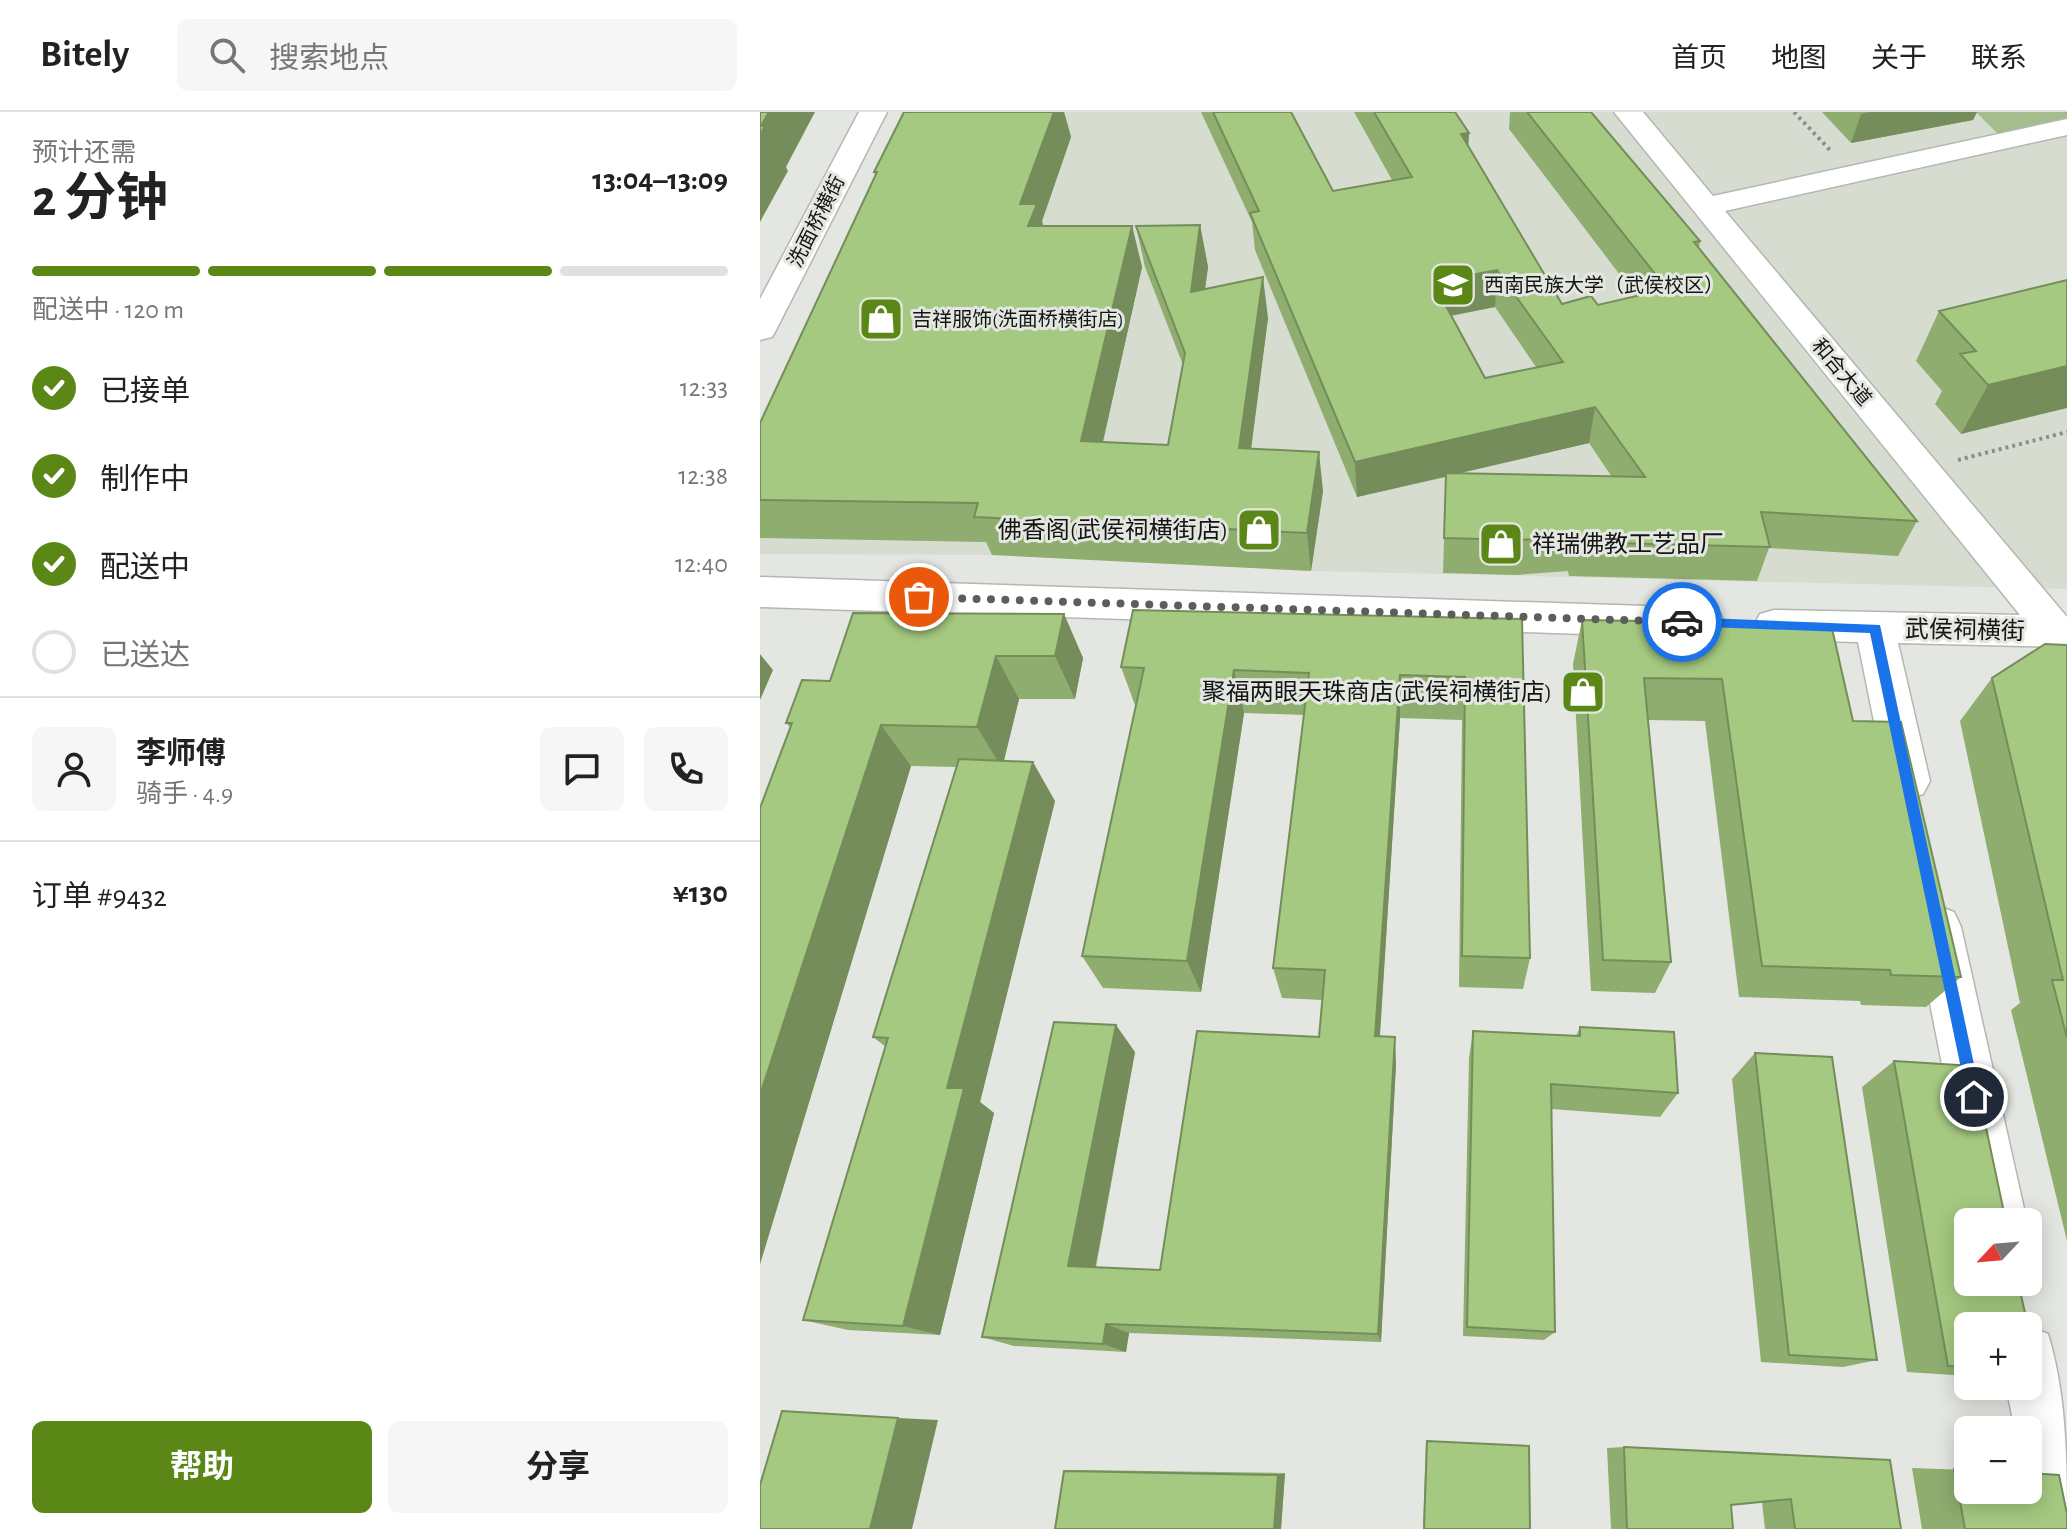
<!DOCTYPE html>
<html lang="zh">
<head>
<meta charset="utf-8">
<style>
  :root { --surface:#fff; --page:#f6f6f6; --text:#222; --muted:#767676; --line:#e0e0e0; --accent:#5a8716 }
  body { margin:0; font-family:"Alegreya Sans","Noto Sans SC",sans-serif; background:var(--page); color:var(--text); height:100vh; display:flex; flex-direction:column; font-size:30px; white-space:nowrap }
  * { box-sizing:border-box; margin:0 }
  p { font-size:26px; color:var(--muted) }
  .icon { flex:none; width:44px; height:44px; fill:none; stroke:currentColor; stroke-width:2; stroke-linecap:round; stroke-linejoin:round }
  .map { position:relative; flex:1; overflow:hidden }
  .drawer { display:flex; flex-direction:column; background:var(--surface); width:760px }
  .drawer>* { flex:none }
  .needle { width:52px; rotate:244deg }
  .fabs { position:absolute; left:1194px; top:1096px; display:grid; gap:16px }
  .fabs a { display:grid; place-items:center; width:88px; height:88px; border-radius:12px; background:var(--surface); box-shadow:0 4px 20px #0003; font-size:40px }
  .pin { position:absolute; display:grid; place-items:center; width:68px; height:68px; color:#fff; margin:-34px; border:4px solid #fff; border-radius:50%; box-shadow:0 2px 8px #0007 }
  .courier { position:absolute; display:grid; place-items:center; width:80px; height:80px; margin:-40px; border:6px solid #1a73e8; border-radius:50%; background:#fff; color:#222; box-shadow:0 2px 10px #0007 }
  .head em { font-style:normal; font-weight:700 }
  .head div { display:flex; flex-direction:column-reverse }
  .head { display:flex; align-items:center; justify-content:space-between; height:136px; padding:0 32px }
  h1 { font-size:52px; font-weight:700; line-height:60px }
  .bar { display:grid; grid-template-columns:repeat(4,1fr); gap:12px 8px; align-content:center; height:96px; padding:0 32px }
  .bar i { height:10px; border-radius:6px; background:var(--line) }
  .bar .selected { background:var(--accent) }
  .bar p { grid-column:span 4 }
  .line { display:flex; align-items:center; gap:20px; padding:0 32px; border-top:2px solid var(--line) }
  .line div { flex:1 }
  .round { display:grid; place-items:center; flex:none; width:84px; height:84px; border-radius:12px; background:var(--page) }
  ol { padding:0 32px; list-style:none }
  li { display:flex; align-items:center; gap:24px; height:88px }
  li p { margin-inline-start:auto }
  li .icon { padding:8px; border-radius:50%; background:var(--accent); color:#fff; stroke-width:4 }
  li:last-child { color:var(--muted) }
  li i { width:44px; height:44px; border:4px solid var(--line); border-radius:50% }
  .primary-button { display:flex; gap:16px; margin-top:auto; padding:16px 32px }
  .primary-button a { flex:1; height:92px; border-radius:12px; background:var(--accent); color:#fff; font-size:32px; font-weight:700; line-height:92px; text-align:center }
  .primary-button a+a { background:var(--page); color:var(--text) }
  header { display:flex; align-items:center; gap:48px; box-sizing:border-box; height:112px; padding:0 40px; background:var(--surface); border-bottom:2px solid var(--line) }
  header strong { font-size:38px }
  nav { display:flex; gap:44px; margin-inline-start:auto; font-size:28px }
  .search { width:560px; height:72px; background:var(--page); display:flex; align-items:center; gap:20px; box-sizing:border-box; padding:0 28px; border-radius:12px; color:var(--muted); font-size:30px }
  main { display:flex; flex:1; min-height:0 }
  .map>svg:first-child { display:block }
  .built { fill:#d6ddd0 }
  .green { fill:#a4bc8e }
  .lines { fill:none; stroke-linecap:round; stroke-linejoin:round }
  .minor-casing { stroke:#b4b7b1; stroke-width:3 }
  .path { stroke:#8b8d89; stroke-width:4; stroke-dasharray:3 4; stroke-linecap:butt }
  .minor { fill:#fff; fill-rule:evenodd }
  .wall { fill:#8ead6f; fill-rule:evenodd }
  .shaded-wall { fill:#748d5a }
  .building { fill:#a5c981; stroke:#748d5a; stroke-width:2; fill-rule:evenodd }
  .route { fill:#1a73e8 }
  .done { stroke:#5d5e5b; stroke-width:8; stroke-dasharray:0 14.4 }
  .labels { text-anchor:middle; stroke-width:6; stroke-linejoin:round; paint-order:stroke }
  .far-street-label { font-size:20px; fill:#141513; stroke:#e4e7e1 }
  .far-poi-label { font-size:20px; fill:#141513; stroke:#e4e7e1; text-anchor:start }
  .poi-label { font-size:24px; fill:#141513; stroke:#e4e7e1; text-anchor:end }
  .street-label { font-size:24px; fill:#141513; stroke:#e4e7e1 }
</style>
</head>
<body>
<header>
<strong>Bitely</strong>
<div class="search"><svg class="icon" aria-label="search" viewBox="0 0 24 24"><circle cx="10" cy="10" r="6"/><path d="M15 15l6 6"/></svg>搜索地点</div>
<nav><a>首页</a><a>地图</a><a>关于</a><a>联系</a></nav>
</header>
<main>
<section class="drawer">
<div class="head"><div><h1>2 分钟</h1><p>预计还需</p></div><em>13:04–13:09</em></div>
<div class="bar"><i class="selected"></i><i class="selected"></i><i class="selected"></i><i></i><p>配送中 · 120 m</p></div>
<ol>
<li><svg class="icon" aria-label="check" viewBox="0 0 24 24"><path d="M5 12l5 5 9-10"/></svg>已接单<p>12:33</p></li>
<li><svg class="icon" aria-label="check" viewBox="0 0 24 24"><path d="M5 12l5 5 9-10"/></svg>制作中<p>12:38</p></li>
<li><svg class="icon" aria-label="check" viewBox="0 0 24 24"><path d="M5 12l5 5 9-10"/></svg>配送中<p>12:40</p></li>
<li><i></i>已送达</li>
</ol>
<div class="line" style="height:144px"><a class="round"><svg class="icon" aria-label="person" viewBox="0 0 24 24"><circle cx="12" cy="8" r="4"/><path d="M4 21q1-7 8-7t8 7"/></svg></a><div><b>李师傅</b><p>骑手 · 4.9</p></div><a class="round"><svg class="icon" aria-label="chat" viewBox="0 0 24 24"><path d="M4 5h16v11H9l-5 4z"/></svg></a><a class="round"><svg class="icon" aria-label="phone" viewBox="0 0 24 24"><path d="M5 4h4l2 5-3 2q2 4 5 5l2-3 5 2v4C11 20 4 13 5 4z"/></svg></a></div>
<div class="line" style="height:104px"><div>订单 #9432</div><b>¥130</b></div>
<div class="primary-button"><a>帮助</a><a>分享</a></div>
</section>
<div class="map">
<svg width="1307" height="1417" viewBox="0 0 1307 1417">
  <rect width="100%" height="100%" fill="#e4e7e1"/>
  <path class="built" d="M160,0H1307V477L551,459L232,443L0,442V345Z"/>
  <path class="green" d="M1216,0H1307V15L1245,29Z"/>
  <g class="lines">
    <g class="minor-casing">
      <path id="minor" d="M99,0H127L16,218L12,225L0,228V187Z
        M854,0H883L953,84L1307,7V23L965,99L1307,505V535L1138,531L1170,669L1163,682L1148,687L1133,682L1126,669L1098,530L1014,528L1000,524L994,513L1000,502L1014,498L1260,503Z
        M0,465L945,496L959,500L965,511L959,522L945,526L0,495Z
        M1178,794L1194,800L1201,815L1267,1110H1213L1155,815L1162,800Z
        M1267,1214H1268L1288,1222C1307,1284 1307,1351 1307,1417H1275L1267,1378L1268,1318H1255L1246,1274H1268Z"/>
    </g>
    <path class="path" d="M1034,0L1070,38
      M1198,348L1307,320"/>
    <use href="#minor" class="minor"/>
  </g>
  <path class="wall" d="M144,0H304L311,25L282,109L283,114H372L382,155L343,330L408,333L423,253L385,155L376,114L440,113L448,155L445,177L508,206L491,336L563,379L551,459L232,443L226,430L0,426V311L115,63L114,60Z
    M441,0H531L573,79L632,68L594,0H695L709,21L708,34L802,192L838,193L876,184L749,17L750,0H831L940,129L939,136L1157,409L1138,444L1009,436L997,469L809,464L808,459L755,463L683,461L686,365L597,385L495,138L492,110ZM735,195L776,255L725,266L691,204ZM829,331L852,365L700,361Z
    M1062,0H1217L1213,8L1091,31Z
    M1307,168L1201,322L1175,292L1182,279L1156,249L1179,199Z
    M304,502L323,546L315,587H259L244,649L295,689L220,990L234,1001L180,1223L88,1218L43,1208L126,935L113,925L197,655L151,654L0,1152V696L30,615L26,611L70,569Z
    M762,507L770,846L763,877L699,875L702,608L640,606L620,924L636,952L621,1230L369,1221L366,1240L254,1234L222,1225L375,940L336,1155L400,1158L559,925L562,888L522,886L513,856L544,603L484,601L441,880L343,876L322,844L376,596L361,555Z
    M822,508L1093,609L1201,865L1166,895L1101,893L1100,889L979,885L945,609L888,608L911,850L895,881L831,879L813,552Z
    M1307,533V1129L1251,898L1260,891L1200,609L1232,566Z
    M820,915L918,981L900,1005L791,997L795,1220L784,1228L703,1224L709,946L713,919L816,924Z
    M995,941L1117,1248L1083,1255L1001,1250L972,967Z
    M1134,949L1208,1214V1264L1147,1260L1102,975Z
    M666,1329H667L770,1417H663Z
    M864,1335L1141,1417H1005L1002,1390L971,1393L973,1417H851L847,1336Z
    M1152,1356L1208,1358L1307,1417H1162Z
    M320,1358L525,1361L521,1417L304,1359Z"/>
  <path class="shaded-wall" d="M9,0H55L26,55L28,59L0,110V23L1,14Z
    M294,0H304L311,25L282,109L289,134L281,156L260,92Z
    M1110,0H1217L1213,8L1091,31L1101,2Z
    M709,21L707,58L701,22Z
    M440,113L448,155L439,222L431,180Z
    M372,114L382,155L334,369L321,329Z
    M737,158L735,195L672,207L673,170Z
    M503,165L508,206L486,376L479,336Z
    M1307,254V296L1201,322L1228,273Z
    M835,295L829,331L597,385L595,350Z
    M559,340L563,379L551,459L547,421Z
    M304,502L323,546L315,587L295,544Z
    M0,542L13,558L0,588Z
    M236,544L259,587L242,656L217,615Z
    M474,558L484,601L441,880L427,849Z
    M640,563V606L618,951L615,924Z
    M121,613L151,654L0,1152V983Z
    M273,650L295,689L220,990L234,1001L180,1223L143,1214L187,976Z
    M356,913L375,940L333,1167L308,1154Z
    M635,925L636,952L621,1230L618,1222Z
    M346,1212L369,1221L366,1240L343,1232Z
    M138,1306L178,1308L152,1417H110Z
    M525,1361L521,1417H514L518,1363Z"/>
  <path class="building" d="M0,0H9L1,14H5L0,23Z
    M144,0H294L260,92H277L268,114H372L321,329L408,333L425,241L376,114L440,113L431,180L503,165L479,336L559,340L547,421L214,405L218,391L0,388V311L117,60H114Z
    M453,0H531L573,79L652,65L614,0H695L709,21L701,22L802,192L831,184L838,193L907,177L767,0H831L940,129L934,130L1157,409L1001,400L1010,435L815,430L814,424L759,428L684,426L686,361L885,365L835,295L595,350L490,101L499,99ZM737,158L803,250L725,266L673,170Z
    M1307,168V254L1228,273L1200,242L1216,239L1179,199Z
    M373,498L762,507L770,846L702,844L705,565L640,563L615,924L635,925L618,1222L346,1212L343,1232L222,1225L294,910L356,913L308,1154L400,1158L437,919L559,925L565,858L513,856L549,561L474,558L427,849L322,844L384,556L361,555Z
    M93,501L304,502L295,544H236L217,615L121,613L0,983V696L32,611H26L42,568L70,569Z
    M822,508L1071,512L1093,609L1141,610L1201,865L1131,863L1130,858L1002,854L962,567L884,566L911,850L843,848Z
    M1285,532L1307,533V926L1292,868H1303L1232,566Z
    M199,647L273,650L187,976H204L143,1214L43,1208L128,926L113,925Z
    M820,915L914,920L918,981L791,972L795,1220L707,1215L713,919L820,924Z
    M995,941L1072,945L1117,1248L1029,1243Z
    M1134,949L1213,954L1246,1110H1208V1170H1258L1268,1214H1208V1255L1188,1254Z
    M1268,1215L1277,1259L1268,1258Z
    M22,1299L138,1306L110,1417H0V1373Z
    M667,1329L769,1334L770,1417H664Z
    M864,1335L1130,1348L1141,1417H1035L1031,1387L971,1393L973,1417H867Z
    M1194,1357L1208,1358V1378H1268V1361L1299,1363L1307,1402V1417H1205Z
    M304,1359L518,1363L514,1417H295Z"/>
  <path class="route" d="M922,505L1120,513L1221,985L1219,990H1209L1207,985L1110,521L922,514L916,510Z"/>
  <g class="lines">
    <path class="done" d="M159,485L922,510"/>
  </g>
  <defs>
    <g id="university-square" transform="scale(2.3)"><rect x="-9" y="-9" width="18" height="18" rx="4" fill="#5a8716" stroke="#e4e7e1"/><path d="M0-5L7-2L0 1L-7-2ZM-4 1L0 2.5L4 1V4Q0 6-4 4Z" fill="#fff"/></g>
    <g id="shop-square" transform="scale(2.3)"><rect x="-9" y="-9" width="18" height="18" rx="4" fill="#5a8716" stroke="#e4e7e1"/><path d="M-5-2.5h2.3a2.7 3.5 0 0 1 5.4 0H5L5.5 6h-11ZM-1.5-2.5h3a1.5 2.3 0 0 0-3 0Z" fill="#fff"/></g>
  </defs>
  <g fill-rule="evenodd">
    <use href="#university-square" x="693" y="173"/>
    <use href="#shop-square" x="121" y="207"/>
    <use href="#shop-square" x="499" y="418"/>
    <use href="#shop-square" x="741" y="432"/>
    <use href="#shop-square" x="823" y="580"/>
  </g>
  <g class="labels">
    <g class="far-street-label">
      <text transform="translate(56 109) rotate(-63)" y="7">洗面桥横街</text>
      <text transform="translate(1082 260) rotate(50)" y="7">和合大道</text>
    </g>
    <g class="far-poi-label">
      <text x="724" y="180">西南民族大学（武侯校区）</text>
      <text x="152" y="214">吉祥服饰(洗面桥横街店)</text>
    </g>
    <g class="poi-label">
      <text x="468" y="426">佛香阁(武侯祠横街店)</text>
      <text x="772" y="440" text-anchor="start">祥瑞佛教工艺品厂</text>
      <text x="792" y="588">聚福两眼天珠商店(武侯祠横街店)</text>
    </g>
    <g class="street-label">
      <text transform="translate(1205 518) rotate(1)" y="8">武侯祠横街</text>
    </g>
  </g>
</svg>
<div class="fabs">
<a><svg class="needle" viewBox="-14 -14 28 28"><path d="M0-13l5 13h-10z" fill="#e53935"/><path d="M0 13l5-13h-10z" fill="#767676"/></svg></a>
<a>+</a>
<a>−</a>
</div>
<div class="pin" style="left:159px;top:485px;background:#ea580c"><svg class="icon" aria-label="bag" viewBox="0 0 24 24"><path d="M5 8h14l-1 12H6zM9 8a3 3 0 0 1 6 0"/></svg></div>
<div class="pin" style="left:1214px;top:985px;background:#1f2937"><svg class="icon" aria-label="home" viewBox="0 0 24 24"><path d="M3 11l9-7 9 7M6 9v11h12V9"/></svg></div>
<div class="courier" style="left:922px;top:510px"><svg class="icon" aria-label="car" viewBox="0 0 24 24"><path d="M5 17H2v-5l4-1 3-4h7l3 4 3 1v5h-3M9 17h6M6 11h13"/><circle cx="7" cy="17" r="2"/><circle cx="17" cy="17" r="2"/></svg></div>
</div>
</main>
</body>
</html>
